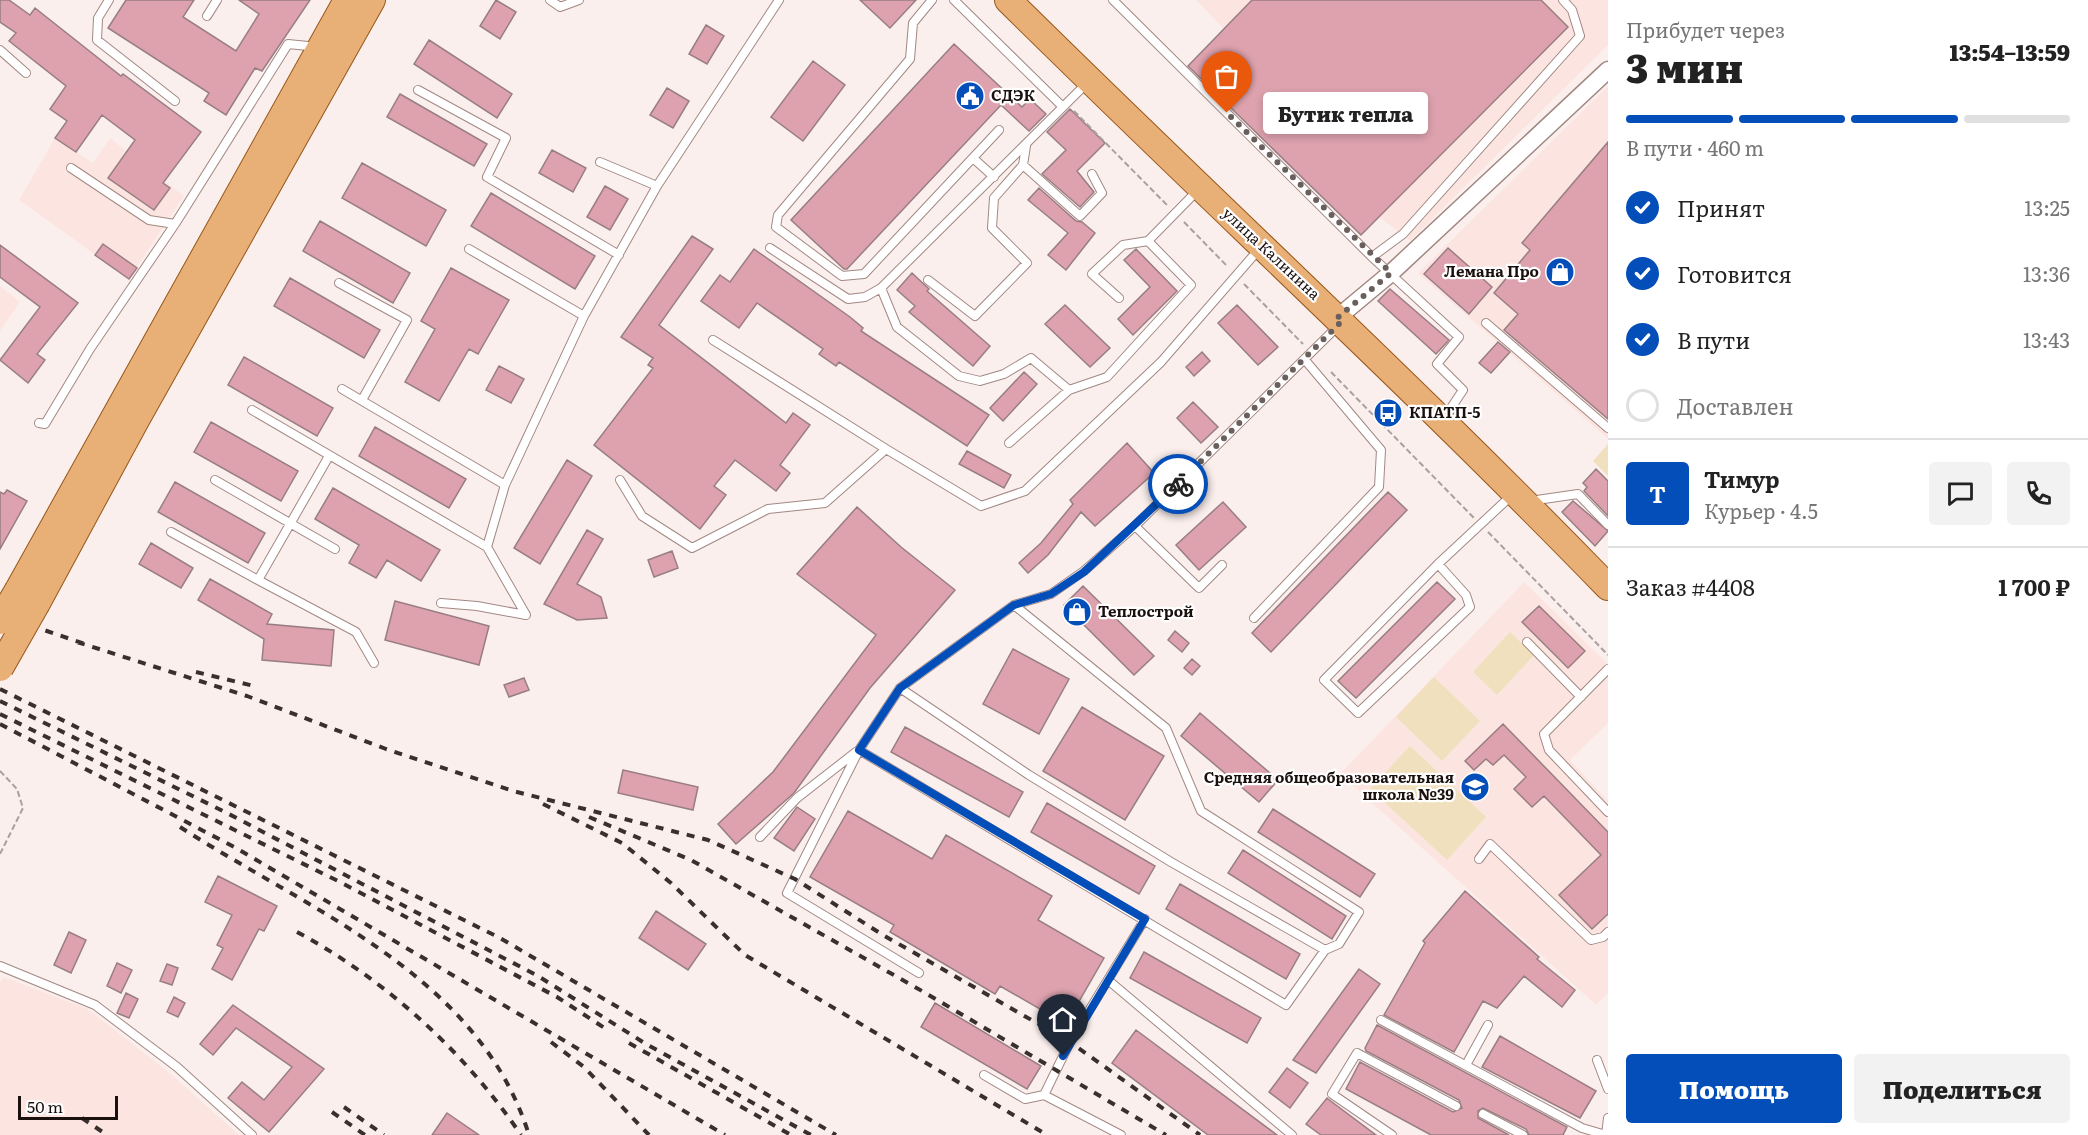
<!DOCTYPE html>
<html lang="ru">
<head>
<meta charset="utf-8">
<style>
  :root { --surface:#fff; --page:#f2f2f2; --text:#222; --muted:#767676; --line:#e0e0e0; --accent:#034eb8 }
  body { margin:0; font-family:Literata,serif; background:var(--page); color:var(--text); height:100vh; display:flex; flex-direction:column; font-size:22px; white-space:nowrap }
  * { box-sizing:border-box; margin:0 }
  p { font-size:20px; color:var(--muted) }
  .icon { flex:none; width:33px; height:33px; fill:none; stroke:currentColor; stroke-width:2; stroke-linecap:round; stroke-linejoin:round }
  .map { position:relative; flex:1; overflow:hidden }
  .panel { display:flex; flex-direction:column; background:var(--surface); width:480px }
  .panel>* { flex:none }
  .scale { position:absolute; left:18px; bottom:15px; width:100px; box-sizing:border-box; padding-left:6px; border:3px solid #1a110f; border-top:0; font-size:16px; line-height:21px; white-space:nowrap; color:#1a110f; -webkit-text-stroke:4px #fff; paint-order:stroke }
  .pin { position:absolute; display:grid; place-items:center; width:51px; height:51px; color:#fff; margin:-62px -26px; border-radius:50% 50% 50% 0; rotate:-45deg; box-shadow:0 0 6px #0007 }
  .pin .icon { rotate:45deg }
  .courier { position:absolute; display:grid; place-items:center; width:60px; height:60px; margin:-30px; border:4px solid #034eb8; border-radius:50%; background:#fff; color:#222; box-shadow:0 2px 8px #0007 }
  .bubble { position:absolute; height:42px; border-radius:6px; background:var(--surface); box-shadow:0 3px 9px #0003; font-size:20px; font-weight:800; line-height:42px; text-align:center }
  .overview em { font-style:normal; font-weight:800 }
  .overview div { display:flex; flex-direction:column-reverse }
  .overview { display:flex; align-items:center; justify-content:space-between; height:102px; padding:0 18px }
  h1 { font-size:39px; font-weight:800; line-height:45px }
  .bar { display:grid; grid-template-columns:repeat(4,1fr); gap:9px 6px; align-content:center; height:72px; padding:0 18px }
  .bar i { height:8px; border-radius:4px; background:var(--line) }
  .bar .active { background:var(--accent) }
  .bar p { grid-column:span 4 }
  .line { display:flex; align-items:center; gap:15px; padding:0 18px; border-top:2px solid var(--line) }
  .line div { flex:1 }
  .round { display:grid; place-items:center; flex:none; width:63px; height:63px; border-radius:6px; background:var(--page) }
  ol { padding:0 18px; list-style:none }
  li { display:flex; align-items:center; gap:18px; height:66px }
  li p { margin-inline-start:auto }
  li .icon { padding:6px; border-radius:50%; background:var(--accent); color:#fff; stroke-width:4 }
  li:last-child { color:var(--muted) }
  li i { width:33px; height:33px; border:3px solid var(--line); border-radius:50% }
  .cta { display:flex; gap:12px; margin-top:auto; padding:12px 18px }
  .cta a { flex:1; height:69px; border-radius:6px; background:var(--accent); color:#fff; font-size:24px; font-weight:800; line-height:69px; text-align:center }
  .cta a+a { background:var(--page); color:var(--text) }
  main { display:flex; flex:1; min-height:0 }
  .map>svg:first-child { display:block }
  .built { fill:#fce5e0 }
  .green { fill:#f1e0bd }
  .building { fill:#dda2ae; stroke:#987e83; stroke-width:1.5 }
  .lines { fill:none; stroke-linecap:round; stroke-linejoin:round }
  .service-casing { stroke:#a28883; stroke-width:10 }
  .minor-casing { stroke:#a28883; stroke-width:19 }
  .primary-casing { stroke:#965618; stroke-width:28 }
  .path { stroke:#aa9f9d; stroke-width:2; stroke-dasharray:6 3; stroke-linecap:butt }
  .service { stroke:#fff; stroke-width:8 }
  .minor { stroke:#fff; stroke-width:16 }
  .primary { stroke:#e8b077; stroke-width:26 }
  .rail { stroke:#39302e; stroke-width:4; stroke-dasharray:8 8; stroke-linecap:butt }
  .primary-bridge-casing { stroke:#965618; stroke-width:28; stroke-linecap:butt }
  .primary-bridge { stroke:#e8b077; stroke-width:26 }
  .done { stroke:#695f5d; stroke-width:6; stroke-dasharray:0 10.8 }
  .route { stroke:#034eb8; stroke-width:8 }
  .labels { text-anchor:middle; stroke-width:4.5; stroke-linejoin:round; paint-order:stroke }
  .poi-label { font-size:15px; font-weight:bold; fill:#1a110f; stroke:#fff; text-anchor:start }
  .street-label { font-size:15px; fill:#1a110f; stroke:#fff }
</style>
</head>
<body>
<main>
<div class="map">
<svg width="1608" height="1135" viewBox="0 0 1608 1135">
  <rect width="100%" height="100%" fill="#fbefed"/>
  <path class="built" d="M1196,0H1608V45L1410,241L1379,217L1206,47L1224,29Z
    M1608,86V439L1418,273Z
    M55,138L93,163L110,138L184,196L129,279L19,200Z
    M0,286L20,302L0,331Z
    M1524,582L1608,664V723L1570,760L1608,801V993L1596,1005L1340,774Z
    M4,977L88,1009L171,1074L239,1135H0V982Z"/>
  <path class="green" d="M1608,444V476L1593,461Z
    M1510,632L1534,655L1497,695L1473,672Z
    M1434,677L1480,721L1442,761L1396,717Z
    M1410,746L1486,817L1447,860L1370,789Z"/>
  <path class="building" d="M0,0H9L30,15L35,8L121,76L123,74L201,132L163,183L170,188L154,210L108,178L135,140L102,115L76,152L55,138L67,121L50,109L66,86L9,41L16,33L0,22Z
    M126,0H194L183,17L236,51L259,14L239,0H310L262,71L255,68L226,115L204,101L209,93L108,28Z
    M496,0L516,12L500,39L480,26Z
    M860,0H916L890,28Z
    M1252,0H1541L1568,27L1361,235L1188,66Z
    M706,25L724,36L707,64L689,54Z
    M429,40L512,94L497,118L414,64Z
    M954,44L1022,107L1030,99L1046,114L1029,131L1001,105L847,269H844L791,220Z
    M813,61L845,85L803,141L771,117Z
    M667,88L689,101L673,128L650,115Z
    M400,94L487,144L474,166L387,117Z
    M1070,109L1105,143L1077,171L1094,192L1080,207L1042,174L1066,150L1047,132Z
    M1608,142V419L1504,330L1518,314L1494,293L1530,250L1522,243Z
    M552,150L586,168L573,192L539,173Z
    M362,163L446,210L426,246L342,198Z
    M605,186L628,199L610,230L587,217Z
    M1039,188L1076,221L1082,222L1095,233L1066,270L1048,255L1068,233L1028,200Z
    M491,193L595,256L575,289L471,226Z
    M320,221L410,273L393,303L303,251Z
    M692,236L713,249L659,325L786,423L793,413L810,425L780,465L790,473L776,491L735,460L714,486L726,495L700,529L594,445L653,368L648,365L653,358L621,337Z
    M103,244L137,268L129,279L95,255Z
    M0,245L78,303L37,354L45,360L28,383L0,360L40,307L0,277Z
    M1448,248L1492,287L1469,314L1424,274Z
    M754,249L850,317L863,328L861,331L989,415L967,446L839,362L836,366L819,354L823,349L757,303L739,328L701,301L720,275L730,282Z
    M1136,249L1177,291L1133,335L1118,319L1150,287L1124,260Z
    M451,268L509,300L478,354L469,349L439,401L405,382L435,329L421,321Z
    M912,273L929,289L927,291L990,346L973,366L909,312L915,306L897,290Z
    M290,278L380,330L364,358L274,306Z
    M1390,289L1449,340L1436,354L1378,301Z
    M1065,305L1110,348L1090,367L1045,324Z
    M1237,305L1278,347L1258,365L1218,323Z
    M1498,342L1510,352L1491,373L1479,363Z
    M1202,352L1210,361L1194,376L1186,367Z
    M244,357L333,408L317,436L228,385Z
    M499,366L524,379L511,403L486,390Z
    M1024,372L1037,384L1003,421L990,408Z
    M1193,402L1218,427L1201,443L1177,418Z
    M211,422L298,471L281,501L194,452Z
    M375,427L466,479L449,508L359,456Z
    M1127,443L1154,473L1095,526L1081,512L1048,555L1028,573L1019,563L1041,543L1073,504L1070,500Z
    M967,451L1011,475L1004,488L959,464Z
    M567,460L592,476L540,564L514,548Z
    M1596,469L1608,481V516L1584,491L1587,487L1583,483Z
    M175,482L265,533L248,563L158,512Z
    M333,488L440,550L421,581L387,560L376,578L349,563L359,545L315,519Z
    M7,490L27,501L0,549V492L4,494Z
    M1388,492L1407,510L1271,652L1252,633Z
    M1573,501L1608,531L1595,546L1562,512Z
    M1223,502L1246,527L1199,570L1176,545Z
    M857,507L901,547L955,590L870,688L794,793L736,844L718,824L773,772L876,635L797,574Z
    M587,530L603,539L577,584L601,597L607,618L577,620L544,604Z
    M151,543L193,568L181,588L139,564Z
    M672,551L678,568L654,577L648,560Z
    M210,579L272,614L267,624L334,630L331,666L262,660L264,639L198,600Z
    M1437,582L1455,599L1356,698L1338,681Z
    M1083,586L1154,656L1134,675L1064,605Z
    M395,601L489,626L479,665L385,640Z
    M1539,606L1585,651L1568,668L1522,622Z
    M1175,631L1189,643L1182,652L1168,640Z
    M1013,649L1069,679L1039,734L983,704Z
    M1192,659L1200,666L1192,675L1184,668Z
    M524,678L529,690L509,697L504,685Z
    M1082,707L1164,756L1125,820L1043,771Z
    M1200,713L1278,780L1259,802L1181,736Z
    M1503,724L1608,832V914L1592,929L1559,895L1601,855L1544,796L1532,807L1514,789L1526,777L1504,755L1493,765L1486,759L1474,770L1465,761Z
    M905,727L1023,792L1009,817L891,752Z
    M623,770L698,787L693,810L618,793Z
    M1047,803L1155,866L1139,894L1031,832Z
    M797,807L815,819L794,851L774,838Z
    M1273,809L1375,874L1360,897L1258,832Z
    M848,811L932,859L946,835L1052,896L1038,920L1104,958L1066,1024L1000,986L995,994L890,932L894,925L810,877Z
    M1243,850L1346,916L1332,939L1228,873Z
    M218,876L277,906L264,931L259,929L232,980L212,969L223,948L217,945L232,915L205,902Z
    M1180,884L1300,954L1286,979L1166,909Z
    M1465,891L1539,957L1537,959L1575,990L1562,1007L1524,976L1497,1008L1483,1001L1454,1052L1384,1015L1425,943L1423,941Z
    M656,911L706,944L688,970L639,938Z
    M69,932L86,940L71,973L54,965Z
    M1144,952L1261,1018L1247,1043L1130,978Z
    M117,963L132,970L121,993L107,986Z
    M167,964L178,968L172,985L160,981Z
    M1359,969L1380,984L1316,1073L1293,1060Z
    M126,993L138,999L129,1018L117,1013Z
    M174,997L185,1003L178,1017L167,1012Z
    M935,1003L1041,1066L1027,1089L921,1027Z
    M233,1005L324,1069L269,1132L228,1098L242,1082L264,1100L292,1067L236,1028L213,1055L200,1044Z
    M1377,1025L1567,1127L1563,1135H1529L1526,1129L1483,1108L1478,1111V1118L1509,1135H1431L1346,1089L1360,1062L1453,1112L1462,1108L1459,1100L1366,1051L1365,1048Z
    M1136,1030L1277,1135H1208L1112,1063Z
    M1500,1036L1596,1091L1580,1118L1482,1067Z
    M1287,1068L1308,1083L1290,1108L1269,1092Z
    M1327,1098L1328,1099L1376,1135H1321L1306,1124Z
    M447,1113L479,1135H432Z"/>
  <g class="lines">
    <g class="service-casing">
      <path id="service" d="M109,0L98,18L97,40L175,101
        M550,0L560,7L579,0
        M932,0L913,23L910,59L778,215L776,227L842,276L864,274L999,130
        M954,0L1062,106
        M1113,0L1372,257L1459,337L1437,364L1463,390L1445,417
        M207,16L217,0
        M0,50L26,73
        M418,90L506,138L487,177L619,255
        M1026,146L1023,165L1080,216L1102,193L1092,174
        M973,158L994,177
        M600,162L657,186
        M71,168L149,220L175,224L288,44L318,47
        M770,248L848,299L865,297L881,288L1087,83
        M469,249L584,316
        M1372,257L1403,234L1580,36L1572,10L1563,0
        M928,280L975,316L1027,263L992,228L994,198L1023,165
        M339,283L407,320L362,400
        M881,288L897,327L959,376L980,381L1004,374L1031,358L1069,390
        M1119,298L1092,274L1123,245L1148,241
        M1486,323L1608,428
        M713,340L886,449
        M342,389L505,485
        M252,410L487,547
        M39,423L45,424L90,349L175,224
        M1009,443L1069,390L1107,377L1191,285L1148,241L1198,190
        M329,456L258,580L356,632L374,663
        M215,480L335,549
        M620,480L642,516L692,548L768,509L825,503L886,449L981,506L1025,491L1161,362L1260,248
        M1530,501L1578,494L1608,525
        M1135,526L1199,588L1222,565
        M171,532L258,580
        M1438,564L1466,595L1470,607L1358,713L1324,680L1438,564L1512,495
        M441,603L477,606L526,615L487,547L505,485L584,316L657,186L779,0
        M1014,605L1166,728L1201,811L1359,912L1339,944L1325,950L1286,1005L859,750L900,688L1014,605L1051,594L1084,571L1135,526L1339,325
        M1254,618L1379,487L1381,450L1305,360
        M1527,642L1581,697
        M1608,669L1544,734L1549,750L1608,812
        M900,688L1029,775L1171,862L1325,950
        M859,750L787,893L919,973
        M760,837L797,798L856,752
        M1479,859L1490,844L1591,940L1603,937L1608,932
        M0,966L95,1005L177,1067L252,1135
        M1108,980L1292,1135
        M1381,1020L1582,1128L1606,1135
        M1597,1060L1608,1089
        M1466,1065L1488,1025
        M984,1075L1025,1099L1044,1095L1121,1135
        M1044,1095L1070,1042L1145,919
        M1483,1114L1523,1135
        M1392,1135L1332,1094L1357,1053L1456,1106
        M1606,1135L1608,1118"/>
    </g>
    <g class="minor-casing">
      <path id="minor" d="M1337,318L1391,273L1608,70"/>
    </g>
    <g class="primary-casing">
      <path id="primary" d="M1008,0C1207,197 1413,386 1608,587
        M18,590L347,0
        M37,603L136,420L372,0"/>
    </g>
    <path class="path" d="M1074,111L1167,205
      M1184,222L1228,267
      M1244,284L1303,344
      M1331,372L1474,518
      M1488,532L1608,655
      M0,771L17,789L23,808L0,854"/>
    <use href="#service" class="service"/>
    <use href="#minor" class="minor"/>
    <use href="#primary" class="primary"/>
    <path class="rail" d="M0,615L85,644
      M77,642L247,696L386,749L513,791L708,840L795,879L883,935L1070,1042L1200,1135
      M196,672L258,687
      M0,689L500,938L836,1135
      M0,701L225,812L538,976L646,1044L811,1135
      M0,714L342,883L557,997L606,1029
      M0,724L236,848L725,1135
      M543,804L622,843L671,883L745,955L1047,1135
      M589,817L691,860L922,991L1166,1135
      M180,827C310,911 479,975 529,1135
      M297,932C386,980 464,1051 521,1135
      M551,1042L584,1067L649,1135
      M629,1043L791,1135
      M344,1107L384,1135
      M332,1112L365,1135
      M82,1118L107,1135"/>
    <g class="primary-bridge-casing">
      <path id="primary-bridge" d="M0,621L18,590
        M0,668L37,603"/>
    </g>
    <use href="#primary-bridge" class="primary-bridge"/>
  </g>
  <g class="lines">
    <path class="done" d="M1178,484L1341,322L1337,318L1391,273L1227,113"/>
    <path class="route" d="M1063,1056L1145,919L859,750L900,688L1014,605L1051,594L1084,572L1178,484"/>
  </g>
  <defs>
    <g id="civic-disc" transform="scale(1.5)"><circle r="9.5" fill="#034eb8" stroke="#fff"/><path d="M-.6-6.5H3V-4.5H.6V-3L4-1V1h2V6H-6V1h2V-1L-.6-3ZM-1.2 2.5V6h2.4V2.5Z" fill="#fff"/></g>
    <g id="shop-disc" transform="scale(1.5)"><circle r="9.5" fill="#034eb8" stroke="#fff"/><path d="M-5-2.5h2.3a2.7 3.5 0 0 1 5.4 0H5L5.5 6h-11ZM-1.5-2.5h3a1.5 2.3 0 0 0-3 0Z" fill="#fff"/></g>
    <g id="bus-disc" transform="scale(1.5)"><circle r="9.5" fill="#034eb8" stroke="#fff"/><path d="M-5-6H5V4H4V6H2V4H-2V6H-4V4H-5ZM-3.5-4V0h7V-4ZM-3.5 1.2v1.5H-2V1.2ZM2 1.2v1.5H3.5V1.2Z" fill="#fff"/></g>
    <g id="school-disc" transform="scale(1.5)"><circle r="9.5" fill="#034eb8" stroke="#fff"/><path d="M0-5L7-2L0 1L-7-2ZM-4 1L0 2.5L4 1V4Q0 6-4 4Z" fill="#fff"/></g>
  </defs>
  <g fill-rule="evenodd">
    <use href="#civic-disc" x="970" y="96"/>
    <use href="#shop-disc" x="1560" y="272"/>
    <use href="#bus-disc" x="1388" y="413"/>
    <use href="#shop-disc" x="1077" y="612"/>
    <use href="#school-disc" x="1475" y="787"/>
  </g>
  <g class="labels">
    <g class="poi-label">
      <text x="991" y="101">СДЭК</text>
      <text x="1539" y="277" text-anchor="end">Лемана Про</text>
      <text x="1409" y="418">КПАТП-5</text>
      <text x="1098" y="617">Теплострой</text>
      <text x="1454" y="783" text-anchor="end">Средняя общеобразовательная<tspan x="1454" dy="17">школа №39</tspan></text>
    </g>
    <g class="street-label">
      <text transform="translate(1271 254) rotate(43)" y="5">улица Калинина</text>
    </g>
  </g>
</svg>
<div class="scale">50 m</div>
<div class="pin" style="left:1227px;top:113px;background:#ea580c"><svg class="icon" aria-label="bag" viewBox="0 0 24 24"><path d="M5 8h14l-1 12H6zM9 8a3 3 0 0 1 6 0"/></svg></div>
<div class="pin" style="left:1063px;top:1056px;background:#1f2937"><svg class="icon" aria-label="home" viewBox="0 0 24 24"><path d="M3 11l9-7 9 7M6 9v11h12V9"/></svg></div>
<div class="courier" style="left:1178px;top:484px"><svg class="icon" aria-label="bike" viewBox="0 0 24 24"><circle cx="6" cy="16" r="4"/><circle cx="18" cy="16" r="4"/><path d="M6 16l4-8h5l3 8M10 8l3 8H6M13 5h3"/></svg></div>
<div class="bubble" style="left:1263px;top:92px;width:165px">Бутик тепла</div>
</div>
<section class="panel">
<div class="overview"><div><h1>3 мин</h1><p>Прибудет через</p></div><em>13:54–13:59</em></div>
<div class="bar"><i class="active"></i><i class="active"></i><i class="active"></i><i></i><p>В пути · 460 m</p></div>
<ol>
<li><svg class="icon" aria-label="check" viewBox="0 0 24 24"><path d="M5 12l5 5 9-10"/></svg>Принят<p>13:25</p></li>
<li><svg class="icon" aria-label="check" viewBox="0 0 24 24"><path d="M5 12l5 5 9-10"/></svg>Готовится<p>13:36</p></li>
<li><svg class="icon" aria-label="check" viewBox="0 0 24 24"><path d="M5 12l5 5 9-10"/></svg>В пути<p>13:43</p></li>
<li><i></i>Доставлен</li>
</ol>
<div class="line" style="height:108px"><b class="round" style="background:var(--accent);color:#fff">Т</b><div><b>Тимур</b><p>Курьер · 4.5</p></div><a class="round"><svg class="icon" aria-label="chat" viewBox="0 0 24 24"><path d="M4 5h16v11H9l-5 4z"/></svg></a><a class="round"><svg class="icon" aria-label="phone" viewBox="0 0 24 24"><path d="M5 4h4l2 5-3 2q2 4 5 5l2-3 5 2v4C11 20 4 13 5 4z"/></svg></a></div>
<div class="line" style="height:78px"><div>Заказ #4408</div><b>1 700 ₽</b></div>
<div class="cta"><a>Помощь</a><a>Поделиться</a></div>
</section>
</main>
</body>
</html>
